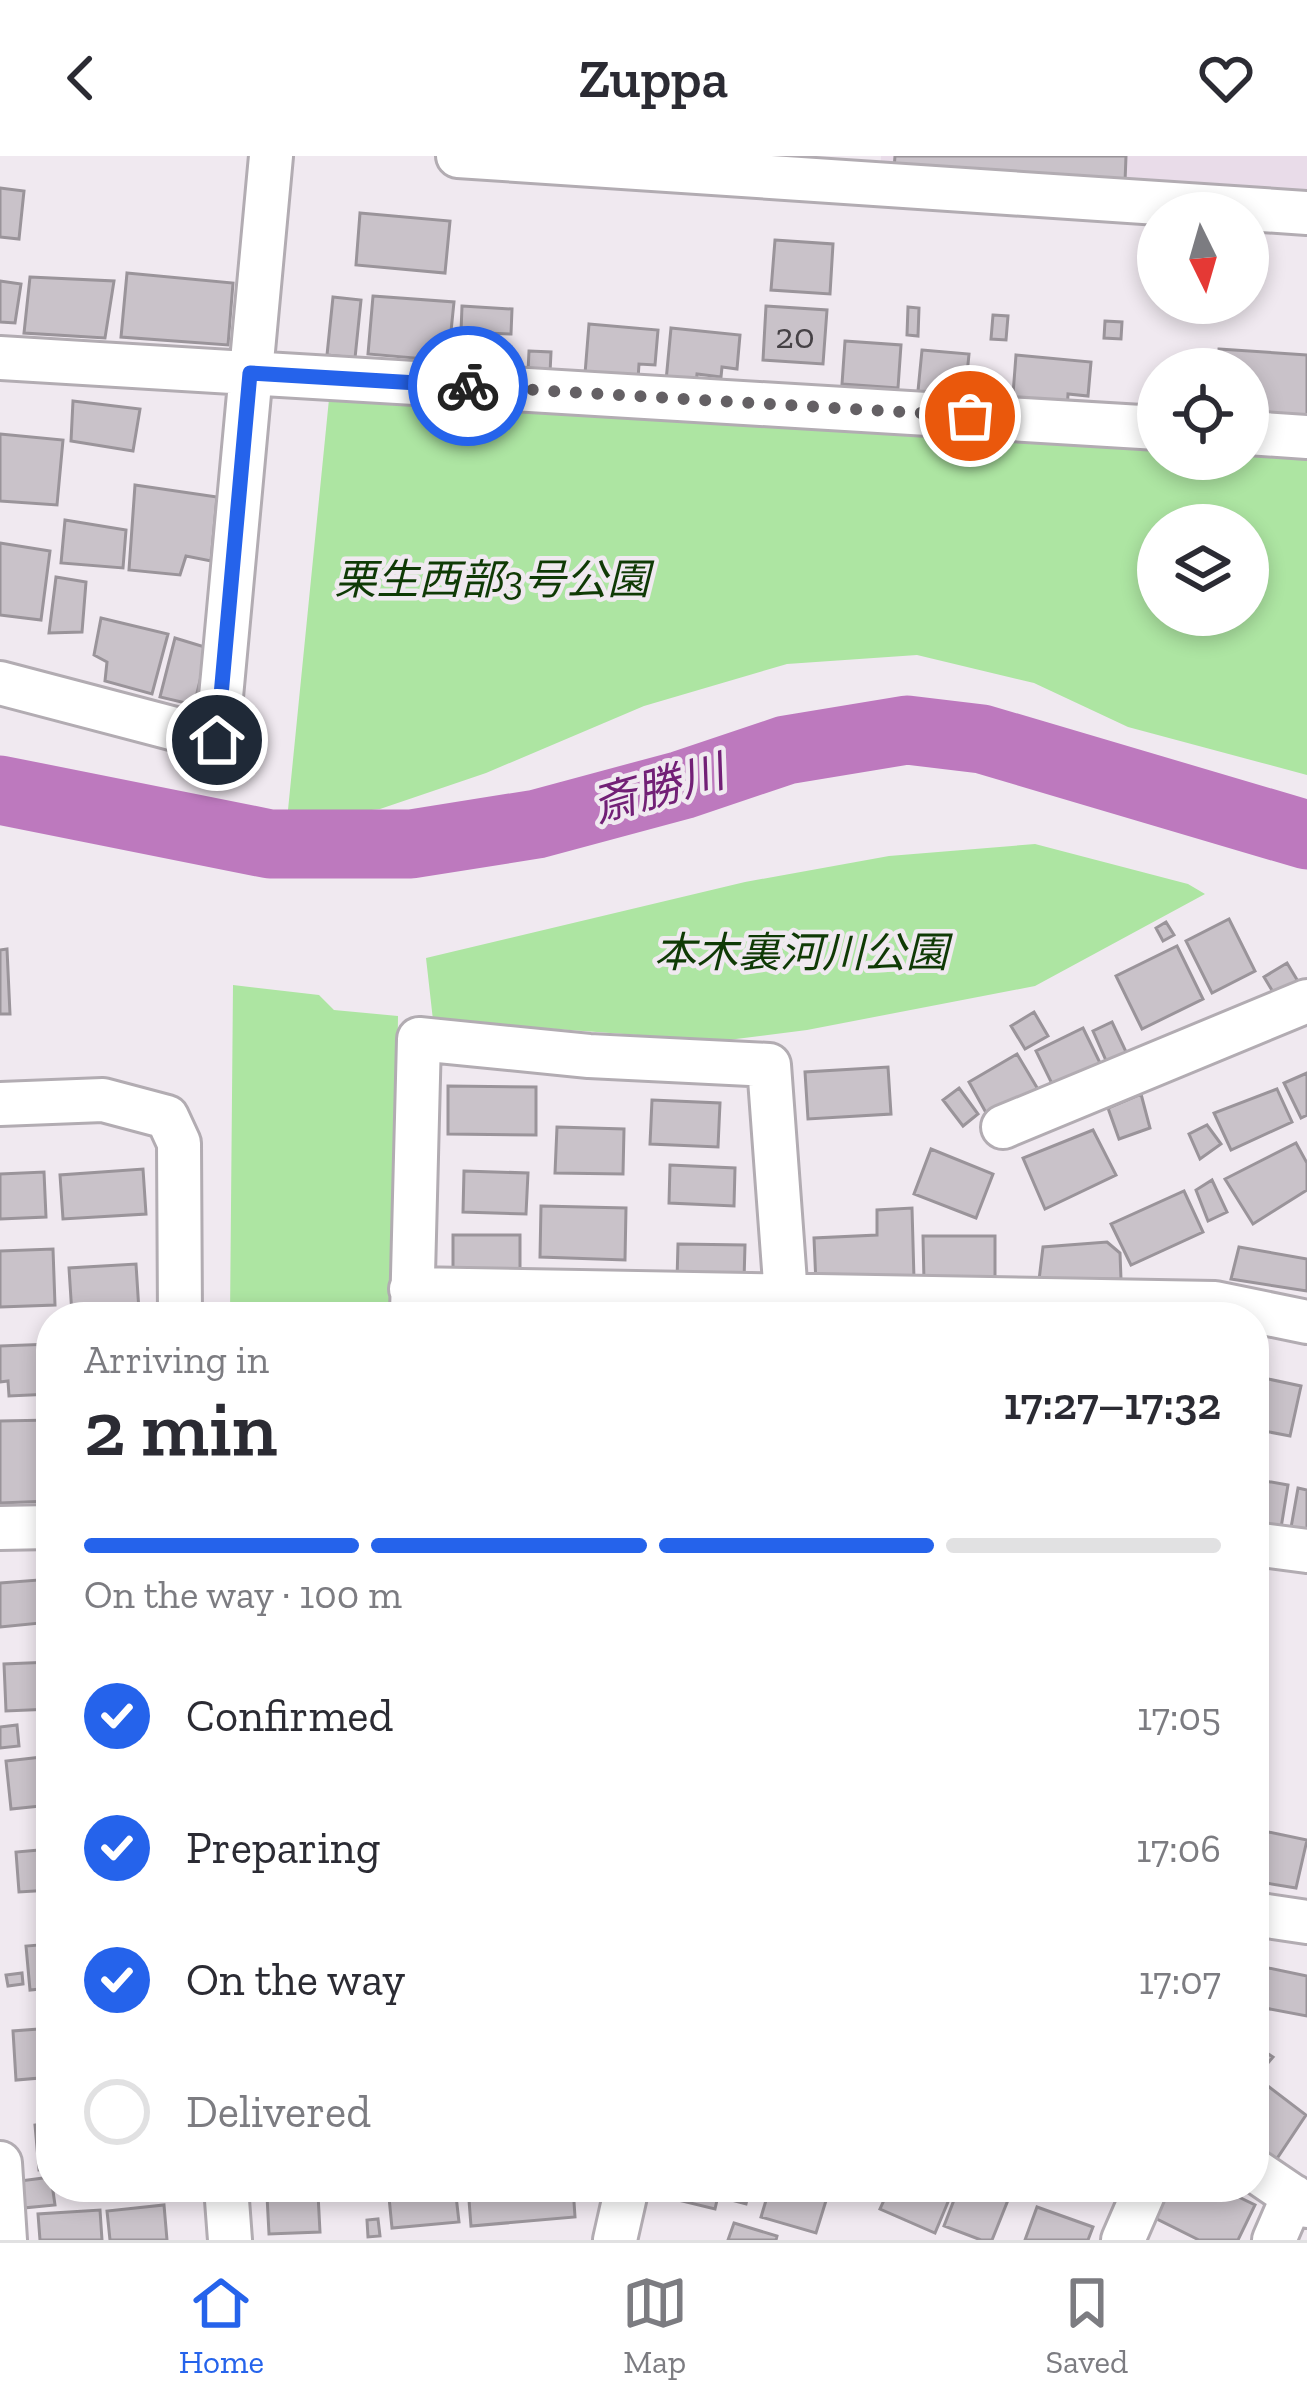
<!DOCTYPE html>
<html lang="en">
<head>
<meta charset="utf-8">
<style>
  :root { --surface:#fff; --page:#f7f7f7; --text:#2b2b33; --muted:#7c7c81; --line:#e1e1e2; --accent:#2563eb }
  body { margin:0; font-family:"Zilla Slab","Noto Sans JP",serif; background:var(--page); color:var(--text); height:100vh; display:flex; flex-direction:column; font-size:45px; white-space:nowrap }
  * { box-sizing:border-box; margin:0 }
  p { font-size:39px; color:var(--muted) }
  .icon { flex:none; width:66px; height:66px; fill:none; stroke:currentColor; stroke-width:2; stroke-linecap:round; stroke-linejoin:round }
  .map { position:relative; flex:1; overflow:hidden }
  .sheet { position:absolute; left:36px; top:1146px; width:1233px; height:900px; display:flex; flex-direction:column; background:var(--surface); border-radius:48px; box-shadow:0 6px 18px #0003 }
  .sheet>* { flex:none }
  .needle { width:78px; rotate:175deg }
  .buttons { position:absolute; left:1137px; top:36px; display:grid; gap:24px }
  .buttons a { display:grid; place-items:center; width:132px; height:132px; border-radius:50%; background:var(--surface); box-shadow:0 6px 18px #0003; font-size:60px }
  .pin { position:absolute; display:grid; place-items:center; width:102px; height:102px; color:#fff; margin:-51px; border:6px solid #fff; border-radius:50%; box-shadow:0 3px 12px #0007 }
  .courier { position:absolute; display:grid; place-items:center; width:120px; height:120px; margin:-60px; border:9px solid #2563eb; border-radius:50%; background:#fff; color:#222; box-shadow:0 3px 15px #0007 }
  .summary em { font-style:normal; font-weight:600 }
  .summary div { display:flex; flex-direction:column-reverse }
  .summary { display:flex; align-items:center; justify-content:space-between; height:204px; padding:0 48px }
  h1 { font-size:78px; font-weight:600; line-height:90px }
  .bar { display:grid; grid-template-columns:repeat(4,1fr); gap:18px 12px; align-content:center; height:144px; padding:0 48px }
  .bar i { height:15px; border-radius:9px; background:var(--line) }
  .bar .current { background:var(--accent) }
  .bar p { grid-column:span 4 }
  ol { padding:0 48px; list-style:none }
  li { display:flex; align-items:center; gap:36px; height:132px }
  li p { margin-inline-start:auto }
  li .icon { padding:12px; border-radius:50%; background:var(--accent); color:#fff; stroke-width:4 }
  li:last-child { color:var(--muted) }
  li i { width:66px; height:66px; border:6px solid var(--line); border-radius:50% }
  header { display:flex; justify-content:space-between; align-items:center; height:156px; padding:0 48px; background:var(--surface); font-size:54px; font-weight:600 }
  .tab-bar { display:flex; justify-content:space-around; align-items:center; height:168px; border-top:3px solid var(--line); background:var(--surface); font-size:33px; color:var(--muted) }
  .tab-bar a { display:grid; justify-items:center; gap:6px }
  .tab-bar .current { color:var(--accent) }
  .map>svg:first-child { display:block }
  .built { fill:#e9dce9 }
  .green { fill:#ade5a2; fill-rule:evenodd }
  .lines { fill:none; stroke-linecap:round; stroke-linejoin:round }
  .river { stroke:#bd79be; stroke-width:69 }
  .building { fill:#c9c2c9; stroke:#9a949a; stroke-width:3 }
  .minor-casing { stroke:#b2acb2; stroke-width:48 }
  .minor { stroke:#fff; stroke-width:42 }
  .done { stroke:#646064; stroke-width:12; stroke-dasharray:0 21.6 }
  .route { stroke:#2563eb; stroke-width:15 }
  .labels { text-anchor:middle; stroke-width:9; stroke-linejoin:round; paint-order:stroke }
  .number-label { font-size:36px; fill:#454145 }
  .park-label { font-size:42px; font-style:italic; fill:#0f3a05; stroke:#f0e9f0 }
  .water-label { font-size:45px; font-style:italic; fill:#722076; stroke:#f0e9f0 }
</style>
</head>
<body>
<header><svg class="icon" aria-label="back" viewBox="0 0 24 24"><path d="M15 5l-7 7 7 7"/></svg>Zuppa<svg class="icon" aria-label="heart" viewBox="0 0 24 24"><path d="M12 20l-8-8c-3-5 5-10 8-4 3-6 11-1 8 4z"/></svg></header>
<div class="map">
<svg width="1307" height="2084" viewBox="0 0 1307 2084">
  <rect width="100%" height="100%" fill="#f0e9f0"/>
  <path class="built" d="M881,0H1307V46L880,19Z"/>
  <path class="green" d="M330,233L1158,285V303H1248V291L1307,295V619L1128,571L1034,527L917,499L787,508L644,550L486,617L380,653L287,664ZM1158,369H1248V459H1158Z
    M1035,688L1188,728L1205,738L1035,830L807,874L720,885L433,864L426,802L745,726L889,700Z
    M233,829L319,839L334,854L398,860L394,1161H230Z"/>
  <g class="lines">
    <path class="river" d="M0,634L270,688H411L537,668L682,629L786,594L907,574L982,583L1307,679"/>
  </g>
  <path class="building" d="M895,0H1126L1125,26L894,13Z
    M0,32L24,35L19,83L0,81Z
    M360,57L450,65L445,117L356,109Z
    M775,84L833,88L830,138L771,134Z
    M127,117L233,127L228,189L121,181Z
    M30,121L114,125L105,182L24,177Z
    M0,125L21,128L15,167L0,166Z
    M373,140L454,146L448,205L368,198Z
    M333,141L361,144L355,202L327,199Z
    M462,150L512,153L511,178L461,176Z
    M766,150L827,154L823,208L763,204Z
    M908,151L919,152L918,180L907,179Z
    M993,159L1008,160L1006,184L991,183Z
    M1105,165L1122,166L1121,183L1104,182Z
    M589,168L658,174L655,209L639,208L638,223L585,218Z
    M671,172L740,179L737,213L722,211L721,221L697,218L696,228L666,225Z
    M845,185L901,189L898,232L842,228Z
    M463,188L484,190L483,215L462,214Z
    M491,190L511,191L509,214L489,213Z
    M1219,193L1307,199V261L1248,256V213H1218Z
    M922,194L969,198L964,249L917,245Z
    M529,195L551,196L550,217L528,216Z
    M1016,199L1091,206L1088,240L1068,238L1067,257L1012,252Z
    M73,245L140,253L133,295L71,285Z
    M0,278L63,284L57,349L0,345Z
    M135,329L217,341L211,405L186,400L180,419L129,414Z
    M65,364L126,374L123,412L61,407Z
    M0,387L50,395L41,464L0,459Z
    M56,421L86,426L82,476L49,477Z
    M101,462L168,478L152,538L105,525L107,506L94,499Z
    M175,482L208,492L194,549L160,541Z
    M1229,763L1255,815L1212,837L1186,785Z
    M1166,766L1174,779L1163,785L1156,772Z
    M1177,790L1203,843L1142,873L1116,820Z
    M7,793L10,858H0V794Z
    M1287,807L1299,827L1276,841L1264,821Z
    M1034,856L1048,880L1025,893L1011,870Z
    M1112,866L1128,900L1108,909L1093,875Z
    M1083,872L1104,915L1057,938L1036,895Z
    M1017,898L1039,935L990,964L969,926Z
    M888,911L891,958L808,963L805,916Z
    M1307,917V959L1301,962L1284,927Z
    M448,930L536,931V979L448,978Z
    M959,932L978,958L963,970L943,944Z
    M1277,933L1292,966L1231,994L1214,957Z
    M1141,938L1150,972L1119,983L1108,952Z
    M652,944L720,947L718,991L650,988Z
    M1207,969L1221,988L1200,1003L1189,978Z
    M557,971L624,973L623,1018L555,1017Z
    M1093,974L1116,1019L1045,1053L1023,1002Z
    M1296,987L1307,1007V1034L1253,1068L1225,1023Z
    M931,993L993,1018L976,1062L914,1038Z
    M670,1009L735,1012L734,1050L669,1047Z
    M143,1013L146,1058L63,1063L60,1019Z
    M464,1015L528,1017L526,1058L463,1056Z
    M44,1016L46,1061L0,1063V1018Z
    M1212,1024L1227,1056L1208,1065L1196,1034Z
    M1184,1035L1203,1076L1131,1109L1111,1068Z
    M541,1050L626,1052L625,1104L540,1101Z
    M912,1052L914,1123L816,1128L814,1082L877,1079V1054Z
    M453,1079H520V1124L453,1123Z
    M923,1080H995V1125L924,1126Z
    M1107,1086L1120,1097L1121,1123L1039,1124L1043,1091Z
    M678,1088L745,1089L744,1125L677,1124Z
    M1239,1091L1307,1103V1135L1231,1123Z
    M53,1093L55,1149L0,1151V1095Z
    M136,1108L139,1155L72,1159L69,1112Z
    M51,1188V1238L9,1240L8,1225L0,1226V1190Z
    M1254,1220L1301,1230L1290,1280L1254,1273Z
    M51,1264V1345L0,1347V1265Z
    M1254,1323L1288,1329L1280,1378L1254,1373Z
    M1298,1332L1307,1334V1385L1289,1383Z
    M51,1423V1466L0,1471V1427Z
    M51,1506V1553L6,1555L4,1508Z
    M17,1569L19,1590L0,1592V1571Z
    M51,1600V1649L11,1653L6,1605Z
    M1254,1673L1307,1684L1296,1732L1254,1725Z
    M51,1693V1734L19,1736L16,1696Z
    M51,1788V1832L30,1834L26,1790Z
    M1254,1809L1307,1820V1860L1254,1850Z
    M22,1817L23,1828L8,1830L6,1819Z
    M51,1872V1921L16,1924L13,1875Z
    M1254,1889L1273,1901L1256,1921L1306,1959L1276,2004L1254,1987Z
    M51,1967V2013L39,2014L35,1969Z
    M51,2021L55,2049L23,2052L20,2025Z
    M388,2031H455L459,2066L392,2072Z
    M468,2031H573L575,2061L471,2070Z
    M659,2031H720L715,2053L657,2039Z
    M734,2031H750L746,2048L731,2044Z
    M770,2031H815L829,2035L816,2077L761,2061Z
    M890,2031L953,2034L935,2077L880,2053Z
    M959,2031H975L1008,2044L992,2084H981L944,2070Z
    M1163,2031H1218L1255,2049L1238,2084H1199L1149,2059Z
    M318,2038L320,2076L269,2078L267,2040Z
    M164,2049L167,2084H110L107,2055Z
    M1037,2051L1093,2071L1088,2084H1025Z
    M100,2054L102,2084H40L38,2058Z
    M378,2063L380,2080L368,2081L367,2064Z
    M734,2067L777,2080L776,2084H728Z"/>
  <g class="lines">
    <g class="minor-casing">
      <path id="minor" d="M458,0L1307,57
        M0,202L1158,272
        M1248,277L1307,281
        M0,527L217,584L271,0
        M0,948L103,944L167,961L179,987L180,1161
        M1003,971L1307,845
        M411,1133L1215,1147L1307,1166
        M412,1158L419,883L589,900L769,909L786,1140
        M0,1372L51,1371
        M1254,1388L1307,1395
        M1254,1758L1307,1766
        M0,2007L5,2084
        M1254,2014L1307,2050
        M226,2031L230,2084
        M615,2084L627,2031
        M1123,2084L1146,2031
        M1274,2084L1293,2040"/>
    </g>
    <use href="#minor" class="minor"/>
  </g>
  <g class="lines">
    <path class="done" d="M468,230L970,260"/>
    <path class="route" d="M217,584L250,217L468,230"/>
  </g>
  <g class="labels">
    <g class="number-label">
      <text x="795" y="192">20</text>
    </g>
    <g class="park-label">
      <text x="492" y="438">栗生西部3号公園</text>
      <text x="801" y="811">本木裏河川公園</text>
    </g>
    <g class="water-label">
      <text transform="translate(658 632) rotate(-16)" y="16">斎勝川</text>
    </g>
  </g>
</svg>
<div class="buttons">
<a><svg class="needle" viewBox="-14 -14 28 28"><path d="M0-13l5 13h-10z" fill="#e53935"/><path d="M0 13l5-13h-10z" fill="#7c7c81"/></svg></a>
<a><svg class="icon" aria-label="locate" viewBox="0 0 24 24"><circle cx="12" cy="12" r="6"/><path d="M12 2v4M12 18v4M2 12h4M18 12h4"/></svg></a>
<a><svg class="icon" aria-label="layers" viewBox="0 0 24 24"><path d="M12 4l9 5-9 5-9-5zM3 14l9 5 9-5"/></svg></a>
</div>
<div class="pin" style="left:970px;top:260px;background:#ea580c"><svg class="icon" aria-label="bag" viewBox="0 0 24 24"><path d="M5 8h14l-1 12H6zM9 8a3 3 0 0 1 6 0"/></svg></div>
<div class="pin" style="left:217px;top:584px;background:#1f2937"><svg class="icon" aria-label="home" viewBox="0 0 24 24"><path d="M3 11l9-7 9 7M6 9v11h12V9"/></svg></div>
<div class="courier" style="left:468px;top:230px"><svg class="icon" aria-label="bike" viewBox="0 0 24 24"><circle cx="6" cy="16" r="4"/><circle cx="18" cy="16" r="4"/><path d="M6 16l4-8h5l3 8M10 8l3 8H6M13 5h3"/></svg></div>
<section class="sheet">
<div class="summary"><div><h1>2 min</h1><p>Arriving in</p></div><em>17:27–17:32</em></div>
<div class="bar"><i class="current"></i><i class="current"></i><i class="current"></i><i></i><p>On the way · 100 m</p></div>
<ol>
<li><svg class="icon" aria-label="check" viewBox="0 0 24 24"><path d="M5 12l5 5 9-10"/></svg>Confirmed<p>17:05</p></li>
<li><svg class="icon" aria-label="check" viewBox="0 0 24 24"><path d="M5 12l5 5 9-10"/></svg>Preparing<p>17:06</p></li>
<li><svg class="icon" aria-label="check" viewBox="0 0 24 24"><path d="M5 12l5 5 9-10"/></svg>On the way<p>17:07</p></li>
<li><i></i>Delivered</li>
</ol>
</section>
</div>
<nav class="tab-bar">
<a class="current"><svg class="icon" aria-label="home" viewBox="0 0 24 24"><path d="M3 11l9-7 9 7M6 9v11h12V9"/></svg>Home</a>
<a><svg class="icon" aria-label="map" viewBox="0 0 24 24"><path d="M3 6l6-2 6 2 6-2v14l-6 2-6-2-6 2zM9 4v14M15 6v14"/></svg>Map</a>
<a><svg class="icon" aria-label="saved" viewBox="0 0 24 24"><path d="M7 4h10v16l-5-4-5 4z"/></svg>Saved</a>
</nav>
</body>
</html>
